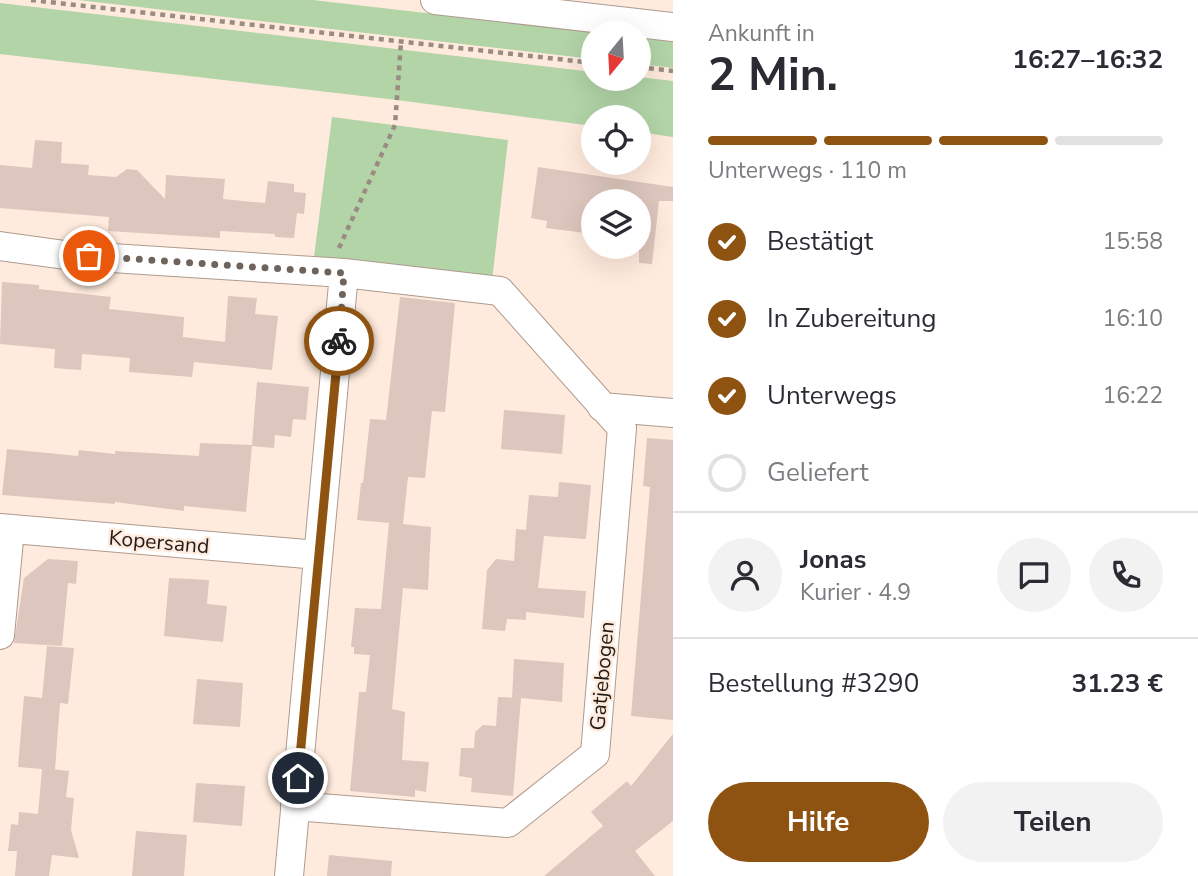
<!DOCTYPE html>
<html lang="de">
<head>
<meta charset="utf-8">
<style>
  :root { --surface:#fff; --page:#f2f2f3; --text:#2b2b33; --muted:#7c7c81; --line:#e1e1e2; --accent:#8e5311 }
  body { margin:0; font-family:"Nunito Sans",sans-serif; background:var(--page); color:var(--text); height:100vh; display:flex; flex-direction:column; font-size:26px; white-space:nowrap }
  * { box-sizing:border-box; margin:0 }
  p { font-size:23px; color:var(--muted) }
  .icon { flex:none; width:38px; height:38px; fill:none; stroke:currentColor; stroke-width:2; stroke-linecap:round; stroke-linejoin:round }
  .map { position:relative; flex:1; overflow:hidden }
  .sheet { display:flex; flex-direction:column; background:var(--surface); width:525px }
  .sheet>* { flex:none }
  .needle { width:46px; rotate:198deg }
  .buttons { position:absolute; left:581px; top:21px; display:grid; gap:14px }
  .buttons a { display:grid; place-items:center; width:70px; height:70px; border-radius:50%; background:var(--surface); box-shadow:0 7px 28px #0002; font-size:35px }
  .pin { position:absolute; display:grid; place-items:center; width:60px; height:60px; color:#fff; margin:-30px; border:4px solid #fff; border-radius:50%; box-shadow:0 2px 7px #0007 }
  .courier { position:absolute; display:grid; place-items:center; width:70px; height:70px; margin:-35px; border:5px solid #8e5311; border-radius:50%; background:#fff; color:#222; box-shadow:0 2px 9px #0007 }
  .head em { font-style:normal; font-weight:700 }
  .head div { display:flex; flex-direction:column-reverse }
  .head { display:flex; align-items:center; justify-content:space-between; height:119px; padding:0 35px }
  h1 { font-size:46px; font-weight:700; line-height:52px }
  .bar { display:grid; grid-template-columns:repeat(4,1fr); gap:10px 7px; align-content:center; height:84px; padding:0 35px }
  .bar i { height:9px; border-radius:5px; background:var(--line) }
  .bar .current { background:var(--accent) }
  .bar p { grid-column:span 4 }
  .line { display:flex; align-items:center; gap:18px; padding:0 35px; border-top:2px solid var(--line) }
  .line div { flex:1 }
  .round { display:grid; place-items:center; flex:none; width:74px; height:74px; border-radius:37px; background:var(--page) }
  ol { padding:0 35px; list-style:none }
  li { display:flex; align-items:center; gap:21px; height:77px }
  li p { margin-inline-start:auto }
  li .icon { padding:7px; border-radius:50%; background:var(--accent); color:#fff; stroke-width:4 }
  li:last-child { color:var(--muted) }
  li i { width:38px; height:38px; border:4px solid var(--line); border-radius:50% }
  .cta { display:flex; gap:14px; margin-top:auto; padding:14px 35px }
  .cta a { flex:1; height:80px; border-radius:42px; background:var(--accent); color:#fff; font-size:28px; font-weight:700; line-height:80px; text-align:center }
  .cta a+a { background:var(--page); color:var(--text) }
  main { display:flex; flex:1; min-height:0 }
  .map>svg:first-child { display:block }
  .green { fill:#b2d4a7 }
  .building { fill:#ddc6bd }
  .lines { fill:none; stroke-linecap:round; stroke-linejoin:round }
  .minor-casing { stroke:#ae9b8e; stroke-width:30 }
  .path { stroke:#9a8c82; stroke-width:4.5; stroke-dasharray:5 5; stroke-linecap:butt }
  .minor { stroke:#fff; stroke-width:28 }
  .done { stroke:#6f645c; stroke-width:7; stroke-dasharray:0 12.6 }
  .route { stroke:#8e5311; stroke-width:9 }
  .labels { text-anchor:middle; stroke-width:5; stroke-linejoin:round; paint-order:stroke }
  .street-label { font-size:21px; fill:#221b16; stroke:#ffebdd }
</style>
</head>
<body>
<main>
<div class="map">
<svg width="673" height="876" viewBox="0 0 673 876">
  <rect width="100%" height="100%" fill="#ffebdd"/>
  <path class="green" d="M78,0H313L598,33H593V59Z
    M0,3L593,72V79L639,77L673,81V137L639,132V117H593V126L397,100L0,54Z
    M639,38L673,42V68L639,64Z
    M332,117L508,140L492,281L314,257Z"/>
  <path class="building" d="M35,140L62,142L61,163L89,165L88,175L116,177L127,169L137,170L165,199L166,175L225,179L223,199L265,203L268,181L294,184V192L306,193L304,214L297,213L294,238L275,237V234L220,231V238L108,231L109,217L0,208V165L32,168Z
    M538,167L673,187V201H659L652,264L639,263V201H593V234L546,228L547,221L531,218Z
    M2,282L39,285V289L111,297L109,309L184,317L183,337L225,342L228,296L257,298L255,314L278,316L272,370L194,362L192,377L129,372L130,358L82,354L81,370L54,368L55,349L0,344Z
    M400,297L455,303L445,412L432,411L425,478L408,477L403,524L393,523L431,527L428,590L403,588L392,709L405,712L402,760L429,762L426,792L415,790V797L350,791L359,692H366L370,655L354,654V647H351L355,608L381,609L389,523L357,520L361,483H363L370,419L386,420Z
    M257,382L309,387L306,420L293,419L291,437L275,435L274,448L252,446L246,512L184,506V511L115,502V504L2,495L7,449L78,456L79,450L115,454V451L199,456L200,443L252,445Z
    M504,410L565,415L562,454L501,449Z
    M647,438L673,440V720L631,716L650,487L643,486Z
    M559,482L591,485L586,539L544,536L538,588L586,591L584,618L526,612V620L507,619L505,631L482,629L487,570L496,559L514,561L516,529L526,530L529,495L558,497Z
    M48,559L78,561L76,584L68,583L62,646L14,643L24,578Z
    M169,578L209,580L207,604L227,606L223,642L164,636Z
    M47,646L74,648L68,704L60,703L55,770L51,769L69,771L66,797L74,798L71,830L79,858L52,855L49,876H15L17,851H8L11,824L18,825L19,812L38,814L42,769L18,767L24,696L42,698Z
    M514,659L564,663L562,702L521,698L513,796L471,792L472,778L459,776L461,748H474L475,732L483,725L496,726L498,697L518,698H512Z
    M197,679L243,683L240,727L193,724Z
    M673,734V821L635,851L655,876H544L603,826L591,812L627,781L631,786Z
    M196,783L245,786L242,826L193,822Z
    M136,831L187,835L184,876H132Z
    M329,855L392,861L391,876H327Z"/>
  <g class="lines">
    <g class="minor-casing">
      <path id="minor" d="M435,0L673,27
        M0,246L65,255L344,273L500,291L622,428L595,754L508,823L295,806
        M602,407L673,413
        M0,528L318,555
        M0,635L10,529
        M289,876L344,273"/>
    </g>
    <path class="path" d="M31,0L593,63
      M639,67L673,71
      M339,248L395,125L401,42"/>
    <use href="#minor" class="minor"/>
  </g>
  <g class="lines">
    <path class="done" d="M89,256L344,273L339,341"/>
    <path class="route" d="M298,778L339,341"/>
  </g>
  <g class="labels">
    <g class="street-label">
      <text transform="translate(159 542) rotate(5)" y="7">Kopersand</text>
      <text transform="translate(602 676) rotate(-85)" y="7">Gatjebogen</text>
    </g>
  </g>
</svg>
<div class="buttons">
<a><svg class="needle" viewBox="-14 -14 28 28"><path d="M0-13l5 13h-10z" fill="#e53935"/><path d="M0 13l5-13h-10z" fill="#7c7c81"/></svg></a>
<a><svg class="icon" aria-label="locate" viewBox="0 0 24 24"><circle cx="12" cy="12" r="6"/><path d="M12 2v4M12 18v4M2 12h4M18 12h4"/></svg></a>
<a><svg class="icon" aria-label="layers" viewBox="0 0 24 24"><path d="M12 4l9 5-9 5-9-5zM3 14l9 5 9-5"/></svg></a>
</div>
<div class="pin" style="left:89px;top:256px;background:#ea580c"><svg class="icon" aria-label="bag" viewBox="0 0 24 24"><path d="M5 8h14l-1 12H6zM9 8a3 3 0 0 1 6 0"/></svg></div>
<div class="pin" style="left:298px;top:778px;background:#1f2937"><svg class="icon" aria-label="home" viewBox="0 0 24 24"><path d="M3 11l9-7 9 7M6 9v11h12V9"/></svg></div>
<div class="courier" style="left:339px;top:341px"><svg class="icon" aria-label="bike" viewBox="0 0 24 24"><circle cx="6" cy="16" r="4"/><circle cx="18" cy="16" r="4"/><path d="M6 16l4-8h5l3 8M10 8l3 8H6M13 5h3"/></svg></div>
</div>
<section class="sheet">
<div class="head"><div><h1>2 Min.</h1><p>Ankunft in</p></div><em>16:27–16:32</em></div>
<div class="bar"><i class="current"></i><i class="current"></i><i class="current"></i><i></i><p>Unterwegs · 110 m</p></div>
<ol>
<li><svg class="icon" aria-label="check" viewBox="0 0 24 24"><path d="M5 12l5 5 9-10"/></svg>Bestätigt<p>15:58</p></li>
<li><svg class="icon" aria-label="check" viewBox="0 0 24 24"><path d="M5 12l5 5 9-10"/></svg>In Zubereitung<p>16:10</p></li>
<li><svg class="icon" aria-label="check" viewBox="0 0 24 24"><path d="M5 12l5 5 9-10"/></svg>Unterwegs<p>16:22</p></li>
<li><i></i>Geliefert</li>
</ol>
<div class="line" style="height:126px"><a class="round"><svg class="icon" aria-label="person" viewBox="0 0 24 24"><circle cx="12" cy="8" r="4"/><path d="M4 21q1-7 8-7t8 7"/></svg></a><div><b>Jonas</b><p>Kurier · 4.9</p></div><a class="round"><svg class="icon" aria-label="chat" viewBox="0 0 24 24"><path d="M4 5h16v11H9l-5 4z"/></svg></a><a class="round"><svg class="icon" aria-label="phone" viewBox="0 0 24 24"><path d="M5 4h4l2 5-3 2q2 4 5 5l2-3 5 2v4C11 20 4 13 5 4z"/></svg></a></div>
<div class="line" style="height:91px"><div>Bestellung #3290</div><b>31.23 €</b></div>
<div class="cta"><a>Hilfe</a><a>Teilen</a></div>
</section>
</main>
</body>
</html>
